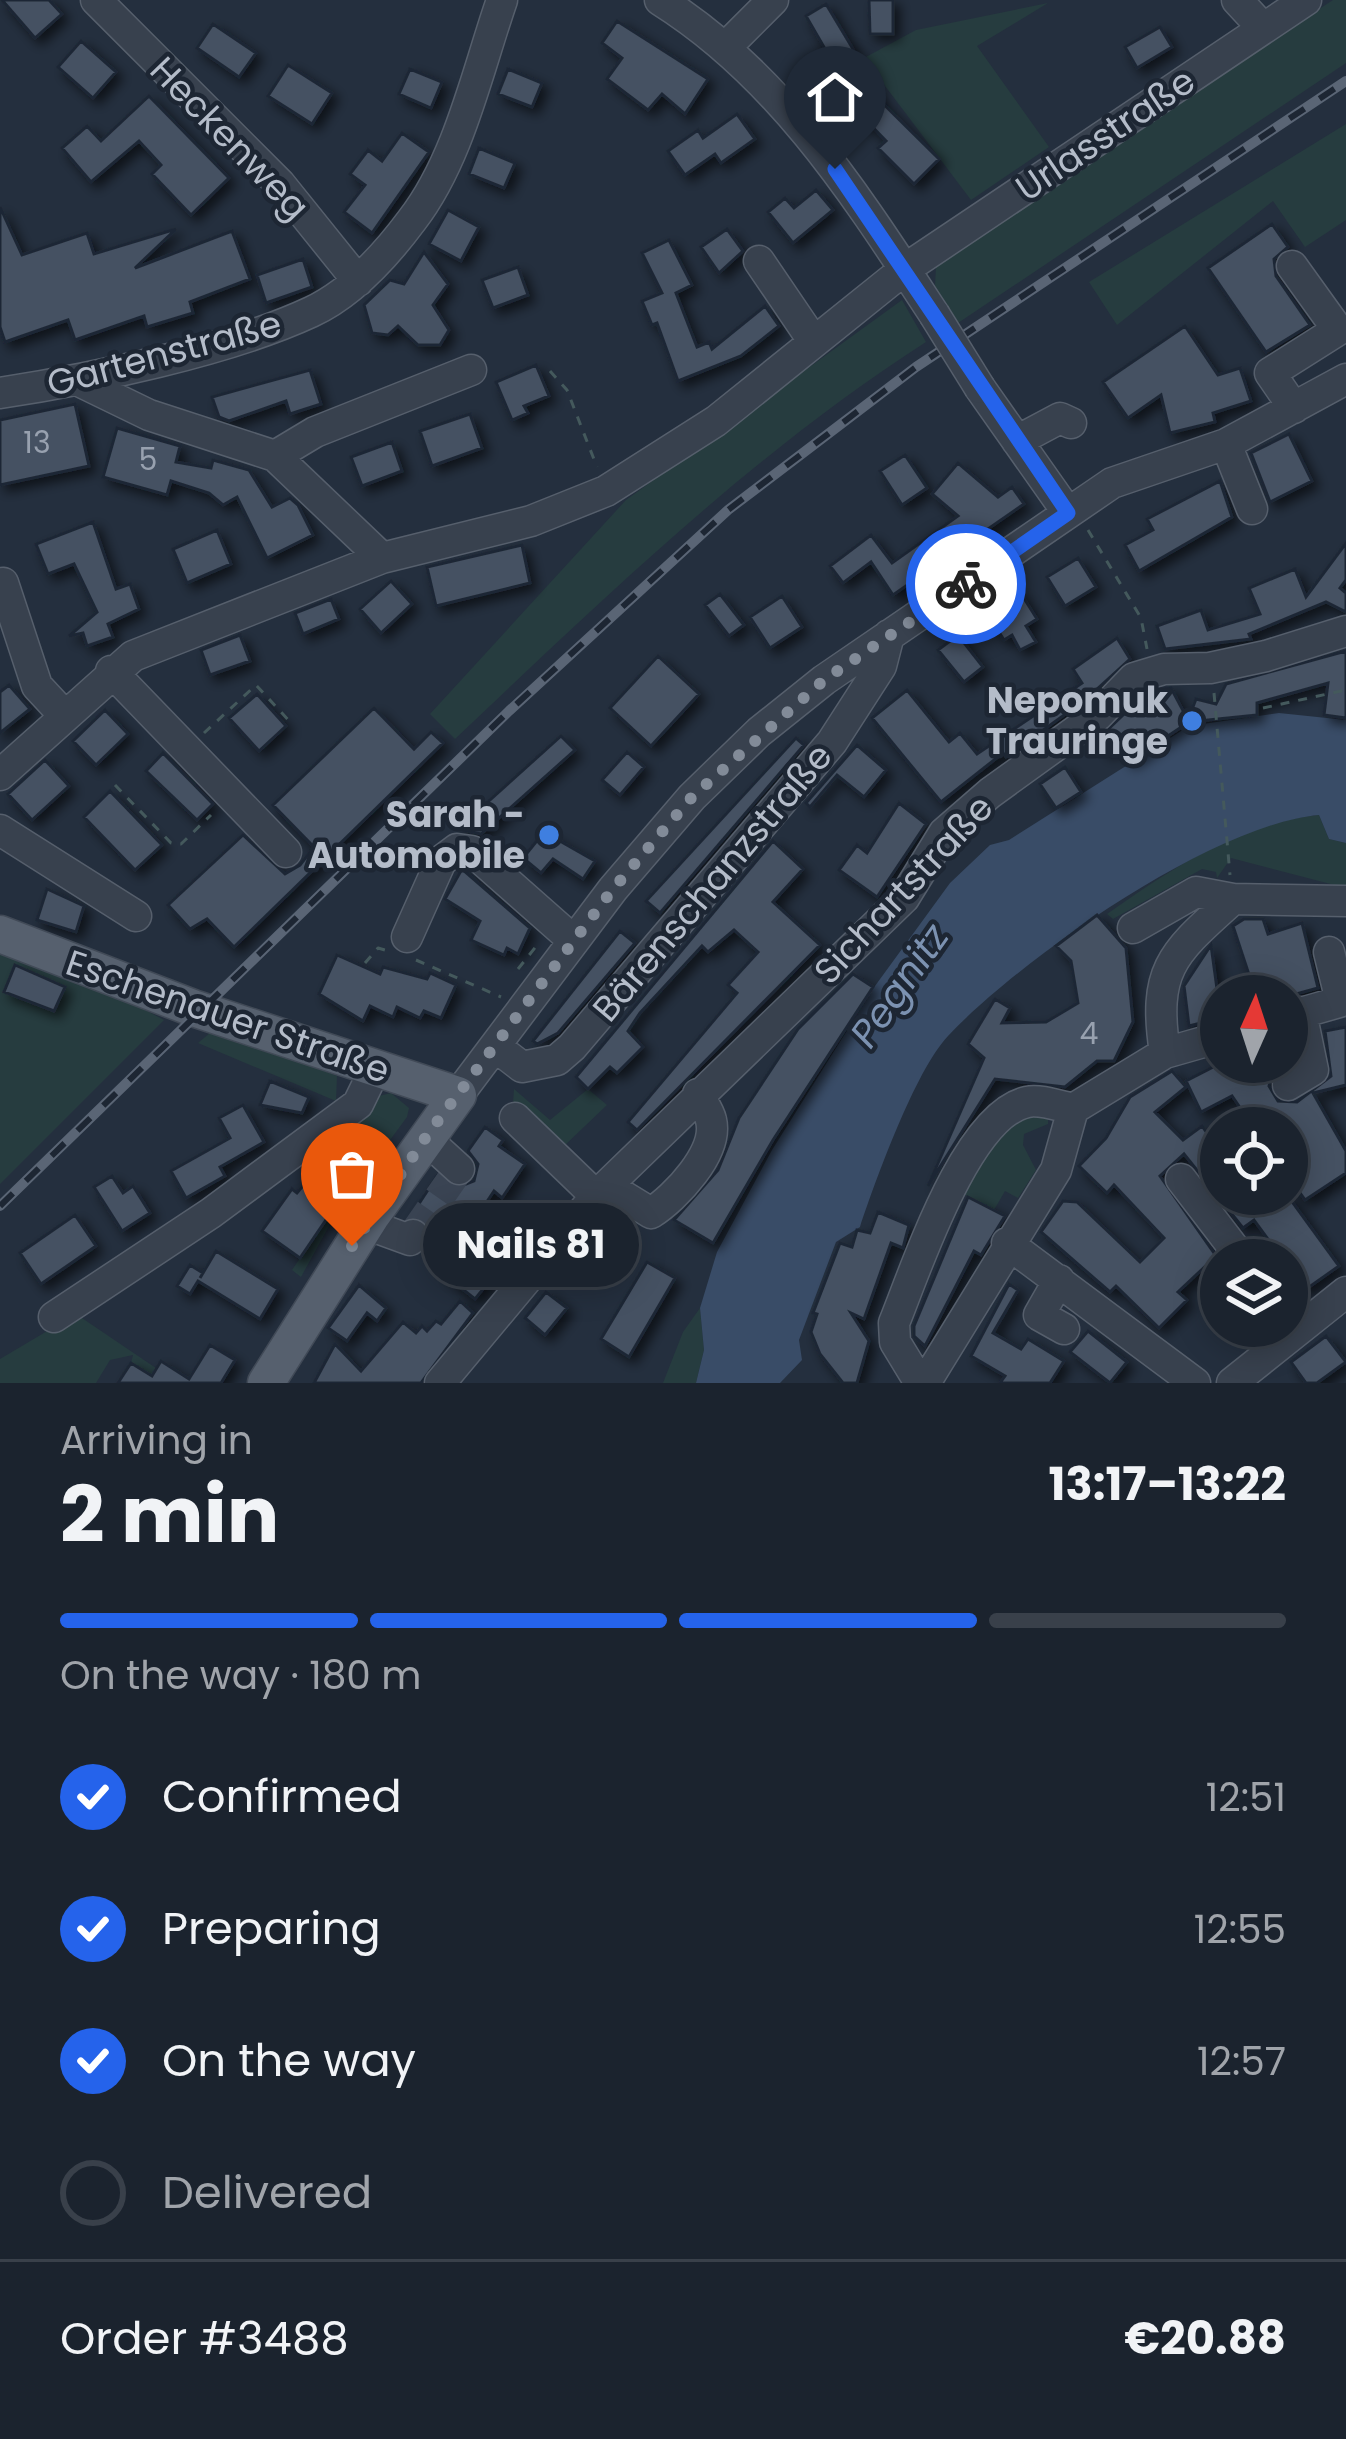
<!DOCTYPE html>
<html lang="en">
<head>
<meta charset="utf-8">
<style>
  :root { --surface:#1b232e; --page:#242b36; --text:#f1f3f6; --muted:#a0a4aa; --line:#39404a; --accent:#2563eb }
  body { margin:0; font-family:Poppins,sans-serif; background:var(--page); color:var(--text); height:100vh; display:flex; flex-direction:column; font-size:45px; white-space:nowrap }
  * { box-sizing:border-box; margin:0 }
  p { font-size:39px; color:var(--muted) }
  .icon { flex:none; width:66px; height:66px; fill:none; stroke:currentColor; stroke-width:2; stroke-linecap:round; stroke-linejoin:round }
  .map { position:relative; height:1383px; overflow:hidden }
  .side { display:flex; flex-direction:column; background:var(--surface); flex:1 }
  .side>* { flex:none }
  .needle { width:78px; rotate:3deg }
  .controls { position:absolute; left:1200px; top:975px; display:grid; gap:24px }
  .controls a { display:grid; place-items:center; width:108px; height:108px; border-radius:50%; background:var(--surface); box-shadow:0 6px 30px #0003,0 0 0 3px var(--line); font-size:60px }
  .pin { position:absolute; display:grid; place-items:center; width:102px; height:102px; color:#fff; margin:-123px -51px; border-radius:50% 50% 50% 0; rotate:-45deg; box-shadow:0 0 12px #0007 }
  .pin .icon { rotate:45deg }
  .courier { position:absolute; display:grid; place-items:center; width:120px; height:120px; margin:-60px; border:9px solid #2563eb; border-radius:50%; background:#fff; color:#222; box-shadow:0 3px 15px #0007 }
  .bubble { position:absolute; height:84px; border-radius:42px; background:var(--surface); box-shadow:0 6px 30px #0003,0 0 0 3px var(--line); font-size:39px; font-weight:700; line-height:84px; text-align:center }
  .summary em { font-style:normal; font-weight:700 }
  .summary div { display:flex; flex-direction:column-reverse }
  .summary { display:flex; align-items:center; justify-content:space-between; height:204px; padding:0 60px }
  h1 { font-size:78px; font-weight:700; line-height:90px }
  .bar { display:grid; grid-template-columns:repeat(4,1fr); gap:18px 12px; align-content:center; height:144px; padding:0 60px }
  .bar i { height:15px; border-radius:9px; background:var(--line) }
  .bar .current { background:var(--accent) }
  .bar p { grid-column:span 4 }
  .line { display:flex; align-items:center; gap:30px; padding:0 60px; border-top:3px solid var(--line) }
  .line div { flex:1 }
  ol { padding:0 60px; list-style:none }
  li { display:flex; align-items:center; gap:36px; height:132px }
  li p { margin-inline-start:auto }
  li .icon { padding:12px; border-radius:50%; background:var(--accent); color:#fff; stroke-width:4 }
  li:last-child { color:var(--muted) }
  li i { width:66px; height:66px; border:6px solid var(--line); border-radius:50% }
  .map>svg:first-child { display:block }
  .green { fill:#263c3f }
  .water { fill:#394c67 }
  .building { fill:#455162; stroke:#1f2835; stroke-width:3; filter:url(#shadow) }
  .lines { fill:none; stroke-linecap:round; stroke-linejoin:round }
  .minor-tunnel { stroke:#3a4453; stroke-width:30; stroke-dasharray:30 15; stroke-linecap:butt }
  .minor-casing { stroke:#565f6c; stroke-width:33 }
  .major-casing { stroke:#414a57; stroke-width:39 }
  .path { stroke:#44595c; stroke-width:3; stroke-dasharray:9 9; stroke-linecap:butt }
  .minor { stroke:#38414e; stroke-width:30 }
  .major { stroke:#56606e; stroke-width:36 }
  .rail-casing { stroke:#5a6575; stroke-width:10 }
  .rail { stroke:#1d2633; stroke-width:6; stroke-dasharray:18; stroke-linecap:butt }
  .minor-bridge-casing { stroke:#565f6c; stroke-width:33; stroke-linecap:butt }
  .minor-bridge { stroke:#38414e; stroke-width:30 }
  .done { stroke:#828b98; stroke-width:12; stroke-dasharray:0 21.6 }
  .route { stroke:#2563eb; stroke-width:15 }
  .shop-dot { fill:#3f7fe0; stroke:#1d2633; stroke-width:4.5 }
  .labels { text-anchor:middle; stroke-width:9; stroke-linejoin:round; paint-order:stroke }
  .number-label { font-size:30px; fill:#98a1af }
  .street-label { font-size:36px; fill:#b4bcc9; stroke:#1d2633 }
  .poi-label { font-size:36px; font-weight:bold; fill:#b4bcc9; stroke:#1d2633; text-anchor:end }
  .water-label { font-size:39px; font-style:italic; fill:#7c92b1; stroke:#1d2633 }
</style>
</head>
<body>
<div class="map">
<svg width="1346" height="1383" viewBox="0 0 1346 1383">
  <defs>
    <filter id="shadow"><feDropShadow dx="6" dy="6" stdDeviation="6" flood-color="#0009"/></filter>
  </defs>
  <rect width="100%" height="100%" fill="#242f3e"/>
  <path class="green" d="M1333,0H1346V63L958,323L935,286L936,267L958,245Z
    M1048,3L977,46L1049,147L971,200L864,58L916,30Z
    M1346,124V220L1305,247L1273,201L1117,325L1089,282Z
    M902,300L926,342C752,454 604,598 455,739L430,714L626,500Z
    M1319,815L1329,839L1346,843V888L1231,858L1217,878L1216,872L1202,869L1113,919L1107,914C1172,869 1239,822 1319,815Z
    M0,948L93,982L164,1020L0,1184Z
    M217,1027L337,1076L336,1101L198,1043Z
    M514,1089L550,1120L588,1089L607,1105L563,1147L513,1104Z
    M391,1093L409,1108L407,1117L335,1215L301,1277L292,1270L368,1159L331,1135L379,1096Z
    M1033,1111L1048,1118V1124L1024,1134L1023,1145L1036,1170L1018,1198L1005,1191L994,1210L958,1191L989,1141Z
    M700,1308L704,1350L696,1383H663L683,1332Z
    M76,1314L178,1383H163L131,1363L133,1355L110,1360L96,1383H0V1359Z"/>
  <path class="water" d="M1279,713L1346,720V843L1329,839L1319,815C1214,824 1020,959 948,1036C915,1071 876,1179 860,1227L836,1242L799,1340L802,1360L780,1383H696L704,1350L700,1308L717,1252L772,1150L875,986L950,883L990,845L1009,840L1189,726Z"/>
  <path class="building" d="M2,0H49L62,14L35,38Z
    M869,0H893V34H870Z
    M826,4L853,49L832,61L806,16Z
    M617,21L708,79L685,114L662,94L648,110L607,79L622,58L602,43Z
    M213,24L256,53L239,77L197,48Z
    M1160,27L1172,47L1137,68L1125,47Z
    M81,41L116,72L93,98L58,67Z
    M288,65L332,93L312,124L268,96Z
    M410,69L442,82L431,108L399,94Z
    M508,69L542,83L532,107L498,94Z
    M852,73L939,159L914,184L878,148L886,141L858,112L845,124L823,100Z
    M149,96L229,178L191,215L152,174L161,165L139,141L91,182L62,148L87,126L101,141Z
    M737,114L755,139L721,163L715,154L685,175L668,151L698,130L703,138Z
    M402,133L429,152L372,233L344,212L365,185L350,174L368,150L382,161Z
    M479,148L515,163L504,188L469,174Z
    M816,190L833,210L793,243L768,212L785,198L794,208Z
    M0,207L22,255L87,233L94,254L176,229L135,268L232,231L250,279L190,302L193,313L147,327L144,316L75,340L68,320L5,342L0,327Z
    M448,210L479,227L461,261L429,244Z
    M1272,224L1288,247L1274,259L1276,276L1310,325L1266,352L1208,268Z
    M727,229L743,251L719,273L701,247Z
    M669,240L692,285L676,293L697,347L709,342L712,349L765,306L779,326L741,356L678,381L657,323L652,325L642,301L662,293L642,253Z
    M424,252L448,284L433,305L449,330L440,345H418L398,326L388,335L372,333L364,305L390,280L404,284Z
    M303,259L312,287L266,303L257,275Z
    M518,267L528,295L493,308L482,280Z
    M1185,326L1218,375L1240,368L1251,401L1213,413L1215,422L1170,433L1161,395L1128,418L1103,382Z
    M536,365L549,396L524,406L528,413L512,420L496,382Z
    M310,370L321,404L290,414L286,401L229,421L219,417L212,397Z
    M75,404L89,466L0,485V420Z
    M470,414L482,448L432,466L420,431Z
    M117,428L180,446L176,462L211,468L213,460L249,470L272,507L290,498L298,505L313,535L267,558L237,497L223,505L209,493L171,481L167,495L103,477Z
    M1289,434L1312,481L1270,502L1251,453Z
    M392,442L402,471L362,486L351,457Z
    M905,455L927,488L902,505L880,471Z
    M958,463L998,497L1012,487L1024,504L893,595L871,562L843,583L830,566L871,535L892,563L958,516L932,494Z
    M1220,481L1232,517L1139,571L1125,545L1153,530L1147,519Z
    M93,522L116,589L130,584L139,609L108,624L113,637L87,646L83,633L69,636L97,612L74,564L48,574L36,544Z
    M217,530L231,564L187,583L173,549Z
    M1346,543V580L1340,588L1346,593V612L1326,602L1249,634L1251,639L1165,649L1157,626L1201,610L1208,630L1260,614L1249,588L1295,569L1306,597Z
    M522,545L530,583L436,606L427,567Z
    M1078,558L1096,587L1065,606L1047,577Z
    M391,581L412,604L381,633L360,609Z
    M1020,592L1037,619L1026,626L1036,642L1020,650L1012,635L1004,640L987,613Z
    M720,594L744,625L729,636L705,605Z
    M782,596L802,627L770,648L750,617Z
    M331,599L339,619L303,634L295,613Z
    M240,635L250,661L210,675L201,650Z
    M958,635L983,667L964,682L938,650Z
    M1117,638L1130,659L1085,700L1006,757L1003,753L941,802L872,718L907,690L949,742L960,733L977,754L1082,683L1073,669Z
    M1346,651V718L1324,715L1328,683L1257,703V715L1189,722L1129,762L1119,744L1106,752L1098,739L1144,695L1171,688L1188,720L1196,699L1216,704L1226,684Z
    M658,656L699,694L651,746L610,708Z
    M9,685L30,709L0,733V692Z
    M257,694L286,726L259,751L229,718Z
    M374,708L414,749L431,732L443,743L234,947L207,919L190,929L168,905L243,835L285,874L300,865L314,847L273,805Z
    M105,710L128,734L96,765L73,741Z
    M561,736L575,750L481,834L463,830L460,827Z
    M796,738L804,745L660,913L646,901Z
    M857,745L886,770L864,797L837,775L810,807L806,803Z
    M627,752L644,767L620,795L602,780Z
    M163,753L213,804L197,820L146,771Z
    M45,760L69,786L32,820L8,794Z
    M1065,767L1081,792L1056,808L1040,784Z
    M110,791L162,845L135,870L84,817Z
    M899,803L926,824L877,897L839,870L857,845L867,853Z
    M544,832L595,861L583,879L553,859L541,873L523,858Z
    M773,841L803,869L773,902L820,945L637,1130L628,1122L737,993L728,985L758,952L734,930L708,952L702,946L640,1013L628,1031L643,1047L617,1073L610,1067L588,1089L576,1077Z
    M462,869L530,928L518,954L507,948L504,955L471,940L480,921L445,899Z
    M47,889L84,906L76,932L37,920Z
    M1097,915L1126,948L1133,1022L1114,1061H1097L1065,1087L995,1079L928,1186L984,1058L968,1044L995,999L1010,1008L1002,1023L1046,1022L1078,1003L1071,961L1056,946Z
    M1244,919H1263L1268,934L1302,923L1318,988L1289,996H1256L1233,926Z
    M620,931L635,943L558,1033L537,1044L533,1041Z
    M1211,945L1221,1018L1189,1026L1184,986Z
    M337,955L380,974L383,967L427,979L430,973L456,985L441,1018L424,1011L420,1018L397,1007L393,1017L370,1006L363,1021L319,994Z
    M15,965L65,987L54,1011L4,992Z
    M853,974L873,987L773,1140L713,1243L674,1220L718,1170L739,1118L798,1029Z
    M1346,1027V1085L1313,1093L1346,1151V1173L1305,1200L1287,1175V1128H1254L1232,1096L1201,1112L1186,1081L1223,1062H1287V1041L1291,1060L1272,1075L1269,1086L1278,1101L1297,1102L1331,1076L1325,1031Z
    M1172,1071L1186,1087L1155,1112L1183,1140L1202,1126L1221,1153V1194H1251L1264,1213L1288,1196L1339,1266L1305,1290L1254,1220L1243,1228L1184,1154L1160,1176L1221,1263V1274L1210,1262L1178,1292L1187,1300L1159,1328L1116,1286L1110,1292L1041,1232L1063,1201L1077,1202L1140,1262L1164,1238L1114,1185L1107,1193L1079,1166L1106,1138L1130,1097Z
    M270,1081L309,1097L302,1113L260,1105Z
    M243,1105L264,1142L220,1167L225,1176L186,1198L171,1171L230,1138L219,1118Z
    M485,1127L503,1140L499,1146L525,1164L502,1198L494,1191L469,1229L447,1215L432,1238L424,1219L411,1216L437,1176L456,1188L474,1181L478,1164L468,1151Z
    M342,1140L368,1158L300,1258L262,1231L292,1189L297,1193Z
    M112,1176L123,1193L133,1186L150,1213L122,1231L94,1187Z
    M968,1197L1005,1216L981,1255L974,1251L925,1346L914,1336V1326Z
    M878,1212L909,1225L903,1248L891,1243L864,1319L851,1313L869,1341L857,1383H843L820,1354L811,1332L817,1314L813,1313L840,1243L852,1247L857,1230L870,1233Z
    M75,1215L96,1246L41,1284L20,1253Z
    M474,1234L507,1260L475,1299L442,1273Z
    M216,1251L278,1289L260,1319L198,1281L190,1294L177,1286L190,1265L203,1273L200,1278Z
    M647,1262L675,1278L629,1357L601,1339Z
    M1009,1284L1018,1290L993,1333L1021,1349L1028,1339L1064,1361L1050,1383H1000L1005,1376L971,1356Z
    M359,1285L386,1308L377,1321L367,1313L347,1341L328,1328Z
    M546,1292L567,1308L545,1335L525,1318Z
    M460,1301L473,1313L421,1383H314L335,1344L361,1371L403,1322L416,1333L422,1326L427,1331L436,1321L441,1324Z
    M1088,1331L1127,1362L1110,1383L1070,1352Z
    M1326,1336L1346,1362L1317,1383H1306L1291,1362Z
    M210,1345L235,1360L221,1383H118L131,1363L152,1376L161,1361L189,1379Z"/>
  <g class="lines">
    <path class="minor-tunnel" d="M413,1235L459,1169"/>
    <g class="minor-casing">
      <path id="minor" d="M96,0L280,184L358,281
        M660,0C781,76 857,197 934,314
        M1237,0L1262,27
        M728,45L773,0
        M759,261L814,342
        M1292,266L1338,330L1270,373L1294,408
        M79,381L149,415L275,456L382,558
        M980,388L1068,513
        M0,393C91,379 227,351 311,312C350,294 386,255 412,220C459,159 477,72 502,0
        M1017,441L1060,418L1071,423
        M1226,444L1252,509
        M275,456L315,432L471,370
        M3,583L37,686L64,715
        M111,671L286,852
        M0,775L133,656L382,558L531,521L606,491L716,421L905,269L1306,0
        M0,830L136,916
        M1133,928L1196,892L1233,899L1346,901
        M407,937L441,861L457,849L472,851L574,941
        M1329,952L1341,1001
        M1287,1017L1346,1000
        M496,1047L522,1067L557,1060L572,1047L832,742L881,666L889,635
        M1165,1053C1152,968 1173,953 1233,899
        M1288,1085L1313,1070L1301,1012
        M458,1095L613,889L692,797L759,732L824,680L1112,483L1226,444L1346,379
        M515,1118L596,1196
        M425,1138L459,1169
        M1181,1179L1243,1260
        M596,1196L620,1194L651,1213C675,1198 719,1152 711,1120C709,1111 702,1102 698,1094
        M366,1224L410,1240L413,1235
        M1007,1243L1195,1383
        M1059,1280L1039,1315L1064,1329
        M54,1317L211,1213L358,1104L376,1067
        M440,1383L596,1196L904,898L944,833L990,793L1098,715L1134,678L1164,669L1210,668L1266,656L1346,631
        M920,1383L895,1342L894,1323C916,1269 966,1115 1027,1102C1040,1099 1059,1106 1073,1109
        M925,1383L1056,1170L1073,1109L1165,1053L1221,1037
        M1232,1383L1346,1292"/>
    </g>
    <g class="major-casing">
      <path id="major" d="M0,934L193,1008L458,1095L372,1215L266,1383"/>
    </g>
    <path class="path" d="M550,371L567,390L597,467
      M1088,530L1141,618L1147,649
      M1214,693L1230,875
      M1263,708L1346,690
      M204,733L256,685L293,725
      M115,785L171,843L181,844L211,815
      M416,960L501,997
      M365,963L378,948L385,950
      M518,969L538,944"/>
    <use href="#minor" class="minor"/>
    <use href="#major" class="major"/>
    <g class="rail-casing">
      <path id="rail" d="M0,1206L509,711L728,510L916,367L1346,81"/>
    </g>
    <use href="#rail" class="rail"/>
    <g class="minor-bridge-casing">
      <path id="minor-bridge" d="M934,314L980,388"/>
    </g>
    <use href="#minor-bridge" class="minor-bridge"/>
  </g>
  <g class="lines">
    <path class="done" d="M352,1246L428,1134L613,889L692,797L824,680L966,584"/>
    <path class="route" d="M835,169L1068,513L966,584"/>
  </g>
  <g class="shop-dot">
    <circle cx="1192" cy="721" r="12"/>
    <circle cx="549" cy="835" r="12"/>
  </g>
  <g class="labels">
    <g class="number-label">
      <text x="37" y="453">13</text>
      <text x="148" y="470">5</text>
      <text x="1089" y="1044">4</text>
    </g>
    <g class="street-label">
      <text transform="translate(1105 134) rotate(-34)" y="13">Urlasstraße</text>
      <text transform="translate(230 138) rotate(46)" y="13">Heckenweg</text>
      <text transform="translate(164 353) rotate(-15)" y="13">Gartenstraße</text>
      <text transform="translate(712 882) rotate(-50)" y="13">Bärenschanzstraße</text>
      <text transform="translate(903 889) rotate(-47)" y="13">Sichartstraße</text>
      <text transform="translate(228 1016) rotate(19)" y="13">Eschenauer Straße</text>
    </g>
    <g class="poi-label">
      <text x="1168" y="713">Nepomuk<tspan x="1168" dy="41">Trauringe</tspan></text>
      <text x="525" y="827">Sarah -<tspan x="525" dy="41">Automobile</tspan></text>
    </g>
    <g class="water-label">
      <text transform="translate(899 985) rotate(-55)" y="14">Pegnitz</text>
    </g>
  </g>
</svg>
<div class="controls">
<a><svg class="needle" viewBox="-14 -14 28 28"><path d="M0-13l5 13h-10z" fill="#e53935"/><path d="M0 13l5-13h-10z" fill="#a0a4aa"/></svg></a>
<a><svg class="icon" aria-label="locate" viewBox="0 0 24 24"><circle cx="12" cy="12" r="6"/><path d="M12 2v4M12 18v4M2 12h4M18 12h4"/></svg></a>
<a><svg class="icon" aria-label="layers" viewBox="0 0 24 24"><path d="M12 4l9 5-9 5-9-5zM3 14l9 5 9-5"/></svg></a>
</div>
<div class="pin" style="left:352px;top:1246px;background:#ea580c"><svg class="icon" aria-label="bag" viewBox="0 0 24 24"><path d="M5 8h14l-1 12H6zM9 8a3 3 0 0 1 6 0"/></svg></div>
<div class="pin" style="left:835px;top:169px;background:#1f2937"><svg class="icon" aria-label="home" viewBox="0 0 24 24"><path d="M3 11l9-7 9 7M6 9v11h12V9"/></svg></div>
<div class="courier" style="left:966px;top:584px"><svg class="icon" aria-label="bike" viewBox="0 0 24 24"><circle cx="6" cy="16" r="4"/><circle cx="18" cy="16" r="4"/><path d="M6 16l4-8h5l3 8M10 8l3 8H6M13 5h3"/></svg></div>
<div class="bubble" style="left:423px;top:1203px;width:216px">Nails 81</div>
</div>
<section class="side">
<div class="summary"><div><h1>2 min</h1><p>Arriving in</p></div><em>13:17–13:22</em></div>
<div class="bar"><i class="current"></i><i class="current"></i><i class="current"></i><i></i><p>On the way · 180 m</p></div>
<ol>
<li><svg class="icon" aria-label="check" viewBox="0 0 24 24"><path d="M5 12l5 5 9-10"/></svg>Confirmed<p>12:51</p></li>
<li><svg class="icon" aria-label="check" viewBox="0 0 24 24"><path d="M5 12l5 5 9-10"/></svg>Preparing<p>12:55</p></li>
<li><svg class="icon" aria-label="check" viewBox="0 0 24 24"><path d="M5 12l5 5 9-10"/></svg>On the way<p>12:57</p></li>
<li><i></i>Delivered</li>
</ol>
<div class="line" style="height:156px"><div>Order #3488</div><b>€20.88</b></div>
</section>
</body>
</html>
